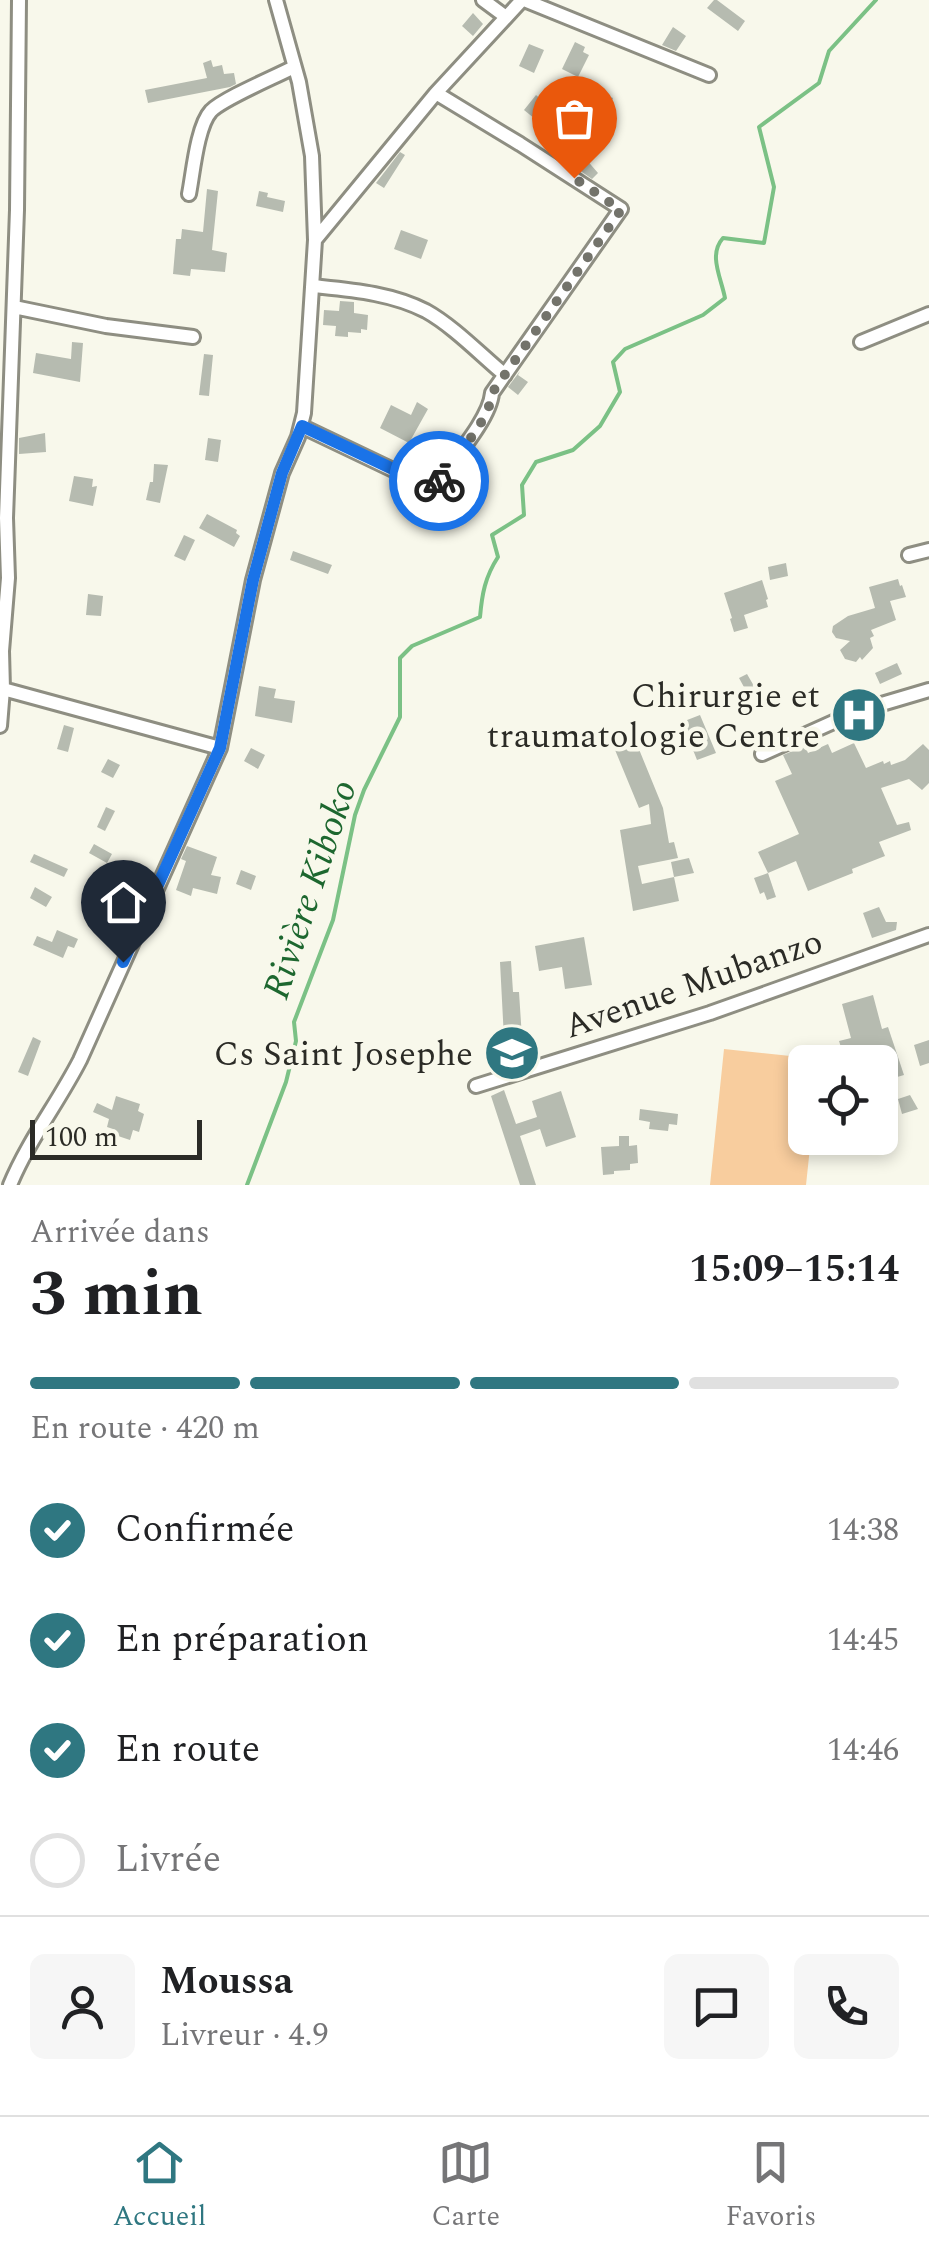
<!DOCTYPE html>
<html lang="fr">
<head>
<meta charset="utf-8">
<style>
  :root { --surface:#fff; --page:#f6f6f6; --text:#202124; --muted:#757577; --line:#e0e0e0; --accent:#2f7781 }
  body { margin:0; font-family:Spectral,serif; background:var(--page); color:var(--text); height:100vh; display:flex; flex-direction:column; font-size:38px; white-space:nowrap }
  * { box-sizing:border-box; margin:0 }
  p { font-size:32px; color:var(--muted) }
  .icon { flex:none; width:55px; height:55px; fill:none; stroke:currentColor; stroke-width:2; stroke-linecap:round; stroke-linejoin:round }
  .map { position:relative; height:1185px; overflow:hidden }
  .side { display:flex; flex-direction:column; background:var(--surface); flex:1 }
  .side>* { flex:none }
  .tools { position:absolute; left:788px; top:1045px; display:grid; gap:20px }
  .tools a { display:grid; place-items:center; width:110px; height:110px; border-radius:15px; background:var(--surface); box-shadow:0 5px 15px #0003; font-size:50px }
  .scale { position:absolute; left:30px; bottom:25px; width:172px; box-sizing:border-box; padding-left:10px; border:5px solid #2b2b26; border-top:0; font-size:28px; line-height:35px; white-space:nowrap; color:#2b2b26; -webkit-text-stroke:8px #f8f8eb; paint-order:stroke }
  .pin { position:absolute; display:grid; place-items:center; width:85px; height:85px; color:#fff; margin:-102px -42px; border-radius:50% 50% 50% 0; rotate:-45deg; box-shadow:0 0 10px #0007 }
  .pin .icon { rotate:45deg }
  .courier { position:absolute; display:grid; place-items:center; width:100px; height:100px; margin:-50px; border:8px solid #1a73e8; border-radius:50%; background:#fff; color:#222; box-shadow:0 2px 12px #0007 }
  .summary em { font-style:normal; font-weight:700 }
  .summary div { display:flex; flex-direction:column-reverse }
  .summary { display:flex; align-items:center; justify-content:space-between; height:170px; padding:0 30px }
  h1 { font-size:65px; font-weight:700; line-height:75px }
  .bar { display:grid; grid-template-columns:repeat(4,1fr); gap:15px 10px; align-content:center; height:120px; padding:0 30px }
  .bar i { height:12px; border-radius:8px; background:var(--line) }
  .bar .active { background:var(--accent) }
  .bar p { grid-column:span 4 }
  .line { display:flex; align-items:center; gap:25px; padding:0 30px; border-top:2px solid var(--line) }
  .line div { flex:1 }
  .round { display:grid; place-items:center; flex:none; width:105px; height:105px; border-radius:15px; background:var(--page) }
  ol { padding:0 30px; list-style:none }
  li { display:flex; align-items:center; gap:30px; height:110px }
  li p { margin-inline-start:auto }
  li .icon { padding:10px; border-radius:50%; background:var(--accent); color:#fff; stroke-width:4 }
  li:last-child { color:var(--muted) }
  li i { width:55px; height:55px; border:5px solid var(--line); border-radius:50% }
  .tab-bar { display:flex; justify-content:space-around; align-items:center; height:140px; border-top:2px solid var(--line); background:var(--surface); font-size:28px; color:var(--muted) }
  .tab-bar a { display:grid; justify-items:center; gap:5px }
  .tab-bar .active { color:var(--accent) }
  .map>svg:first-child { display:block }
  .green { fill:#f8cd9e }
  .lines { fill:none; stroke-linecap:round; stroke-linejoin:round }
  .stream { stroke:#7bc185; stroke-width:4 }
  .building { fill:#b6bbb0 }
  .street-casing { stroke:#8e8e82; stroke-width:18 }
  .street { stroke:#fff; stroke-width:12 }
  .done { stroke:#73736b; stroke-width:10; stroke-dasharray:0 18 }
  .route { stroke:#1a73e8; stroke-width:12 }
  .labels { text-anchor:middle; stroke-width:9; stroke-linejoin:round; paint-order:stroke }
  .poi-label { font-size:35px; fill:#2b2b26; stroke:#f8f8eb; text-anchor:end }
  .street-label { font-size:35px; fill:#2b2b26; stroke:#f8f8eb }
  .water-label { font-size:38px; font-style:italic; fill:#1d672f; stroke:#f8f8eb }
</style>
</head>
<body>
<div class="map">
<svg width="929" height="1185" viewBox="0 0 929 1185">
  <rect width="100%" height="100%" fill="#f8f8eb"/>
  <path class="green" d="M724,1049L819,1059V1062H805V1138H811L806,1185H710Z"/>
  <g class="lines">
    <path class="stream" d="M247,1185L286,1082L296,1041L294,1022L333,920L355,815L364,790L400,717V658L412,646L480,617C482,594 485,577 498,557L492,535L524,515L522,485L536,462L573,450L600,426L620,392L613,362L625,349L703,315L725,298C721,277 708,255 723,238L764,243L774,187L759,127L819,83L829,51L876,0"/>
  </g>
  <path class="building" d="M714,0H717L745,21L738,31L707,8Z
    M473,13L483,24L473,36L462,26Z
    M673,27L686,36L676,51L662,45Z
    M575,42L585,47L583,52L589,55L578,77L562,69Z
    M529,44L544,50L534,73L519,66Z
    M211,60L213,67L222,65L224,74L234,73L236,84L230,87L148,103L145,90L207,78L203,63Z
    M595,91L613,98L606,117L587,109Z
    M536,95L551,108L540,123L524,110Z
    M569,121L579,127L576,133L579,135L570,153L561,148L564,143L559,140Z
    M400,152L405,155L384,188L376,183Z
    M585,158L598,173L592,179L575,167Z
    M207,189L218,191L212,250L227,253L225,272L191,269L190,276L173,274L176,239H181L182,229L203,232Z
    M259,191L268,193L267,197L285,201L283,212L256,206Z
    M401,230L428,240L421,259L394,249Z
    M340,301L354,302V313L368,315L367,330L361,329V333L348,332V337L335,336L336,326L323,325L324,310L339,311Z
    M72,342L83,343L80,382L33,373L36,353L71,359Z
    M204,354L213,355L209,396L199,395Z
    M520,371L518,375L528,382L518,395L508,387Z
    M417,402L428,409L409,443L380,428L391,405L411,415Z
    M45,433L46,452L19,454V438Z
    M208,438L221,440L218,462L205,460Z
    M413,447L432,457L427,468L407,458Z
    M154,464L168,465L160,503L146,500L150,482H153Z
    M74,476L93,479L92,487L97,486L93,506L69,501Z
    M207,514L237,530L236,533L240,536L234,547L199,528Z
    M184,535L195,540L185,561L174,556Z
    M293,551L332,565L328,574L290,560Z
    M786,563L788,576L770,580L768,567Z
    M898,579L900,586L902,585L906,597L890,601L896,620L871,630L874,636L870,638L873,648L862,660L860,657L856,662L845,659L840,650L850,641L836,638L832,632L833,626L848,616L875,608L869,587Z
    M762,580L768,599L766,600L768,607L744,615L748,628L734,632L730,619L732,618L724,593Z
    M88,594L103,596L101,616L86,615Z
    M897,663L902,674L880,684L875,673Z
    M747,674L758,693L750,698L739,678Z
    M259,686L276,689L274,698L295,701L292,723L255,716Z
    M700,715L716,753L697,760L682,722Z
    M64,725L74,728L68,752L57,749Z
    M634,737L663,808L669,843L674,842L678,858L638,866L642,884L674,877L679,901L633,911L620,830L651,824L649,804L639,808L613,745Z
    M854,743L866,768L883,761L884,764L890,761L891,765L905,760L923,744L929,750V783L922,790L909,779L881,788L897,825L909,822L911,830L879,842L885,856L852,869L853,873L808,891L796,861L768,873L758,852L799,834L775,781L792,774L783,755L805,746L808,753L828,744L832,753Z
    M251,748L265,755L258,769L244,761Z
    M108,759L120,765L113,778L101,772Z
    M106,807L115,811L105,831L97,827Z
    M94,844L112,854L107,863L89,853Z
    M187,846L217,857L211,875L221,877L217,894L193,888L191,896L176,890L186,861L181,859Z
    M34,854L68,869L64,877L30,862Z
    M689,858L694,873L674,877L671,862Z
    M241,870L256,876L251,890L236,884Z
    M768,873L776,897L767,900L764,892L760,894L754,878Z
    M35,887L52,897L46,907L30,898Z
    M879,907L886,922H897L896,930L872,938L863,913Z
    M57,930L78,939L74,948L68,946L63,958L33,945L37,936L52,942Z
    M584,937L592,985L565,989L562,967L539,971L535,946Z
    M511,961L513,992H519L522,1038L504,1039L500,962Z
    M873,995L882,1029L888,1027L904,1075L887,1080L891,1102L880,1104V1066L884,1065L879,1048L844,1057L839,1041L851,1038L842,1004Z
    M33,1037L41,1041L28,1076L18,1072Z
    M929,1040V1063L920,1066L914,1045Z
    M504,1090L516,1124L537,1117L532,1101L561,1091L576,1137L546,1147L540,1129L520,1136L536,1185H520L491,1096Z
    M910,1095L918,1109L902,1114L898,1099Z
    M116,1096L140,1104L138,1111L144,1114L139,1132L133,1130L130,1140L115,1135L116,1130L107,1127L109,1119L93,1112L97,1103L112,1110Z
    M640,1109L678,1114L677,1125L669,1124L668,1131L649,1129L650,1122L639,1120Z
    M619,1136H629V1146L637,1145L638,1163L630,1164V1170L614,1171V1174L603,1175L601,1147L619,1146Z"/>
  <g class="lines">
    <g class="street-casing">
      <path id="street" d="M483,0L506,17
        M524,0L709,75
        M189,194C193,174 197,126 211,111C224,98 275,77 294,67
        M315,240L436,93L522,0
        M313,286C351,290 391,293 426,311C453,326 481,355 505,375
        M14,307L106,326L193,337
        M861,342L929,314
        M301,426L433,489C449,464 490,420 492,393L621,209L520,144L436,93
        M909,555L929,550
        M3,689L220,748
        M0,726L3,689L2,651L8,578L6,518L17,210L19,0
        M762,754L858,711L929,690
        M476,1086L710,1013L929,935
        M10,1185C28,1141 58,1103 80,1060L220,748L253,580L282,473L298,437L304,413L315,240L312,156L299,82L276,0"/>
    </g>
    <use href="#street" class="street"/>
  </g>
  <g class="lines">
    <path class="done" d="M439,481C455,456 490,421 492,393L621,210L574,178"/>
    <path class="route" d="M123,962L220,748L253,580L282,473L302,426L433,488L439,481"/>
  </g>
  <defs>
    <g id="hospital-disc" transform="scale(2.875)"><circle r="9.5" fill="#2f7781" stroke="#f8f8eb"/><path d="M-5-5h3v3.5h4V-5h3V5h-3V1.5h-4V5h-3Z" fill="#fff"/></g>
    <g id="school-disc" transform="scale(2.875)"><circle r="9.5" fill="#2f7781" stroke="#f8f8eb"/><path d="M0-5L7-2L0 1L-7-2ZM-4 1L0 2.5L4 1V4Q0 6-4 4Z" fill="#fff"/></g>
  </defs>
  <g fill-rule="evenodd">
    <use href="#hospital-disc" x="859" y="715"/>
    <use href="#school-disc" x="512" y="1053"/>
  </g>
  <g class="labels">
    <g class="poi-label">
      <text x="820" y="707">Chirurgie et<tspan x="820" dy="40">traumatologie Centre</tspan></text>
      <text x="473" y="1065">Cs Saint Josephe</text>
    </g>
    <g class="street-label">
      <text transform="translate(693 983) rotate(-19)" y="12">Avenue Mubanzo</text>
    </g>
    <g class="water-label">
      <text transform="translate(309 889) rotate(-72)" y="13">Rivière Kiboko</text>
    </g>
  </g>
</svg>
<div class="tools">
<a><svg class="icon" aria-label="locate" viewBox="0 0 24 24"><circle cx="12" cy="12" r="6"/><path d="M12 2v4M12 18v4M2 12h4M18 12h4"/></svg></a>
</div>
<div class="scale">100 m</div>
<div class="pin" style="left:574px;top:178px;background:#ea580c"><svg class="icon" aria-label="bag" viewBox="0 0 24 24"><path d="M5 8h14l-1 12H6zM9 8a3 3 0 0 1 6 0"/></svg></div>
<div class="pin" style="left:123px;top:962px;background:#1f2937"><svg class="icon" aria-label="home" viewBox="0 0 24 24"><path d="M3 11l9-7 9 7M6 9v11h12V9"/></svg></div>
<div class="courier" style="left:439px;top:481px"><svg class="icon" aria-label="bike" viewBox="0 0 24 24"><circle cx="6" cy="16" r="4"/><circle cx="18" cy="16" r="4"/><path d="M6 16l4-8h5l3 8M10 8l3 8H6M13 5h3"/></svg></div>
</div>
<section class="side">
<div class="summary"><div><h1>3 min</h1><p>Arrivée dans</p></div><em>15:09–15:14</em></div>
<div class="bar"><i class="active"></i><i class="active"></i><i class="active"></i><i></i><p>En route · 420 m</p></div>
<ol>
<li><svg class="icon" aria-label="check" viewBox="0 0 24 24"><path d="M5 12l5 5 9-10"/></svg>Confirmée<p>14:38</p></li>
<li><svg class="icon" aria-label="check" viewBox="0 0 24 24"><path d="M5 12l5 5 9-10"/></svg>En préparation<p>14:45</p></li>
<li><svg class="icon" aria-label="check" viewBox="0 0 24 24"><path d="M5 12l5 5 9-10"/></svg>En route<p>14:46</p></li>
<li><i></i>Livrée</li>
</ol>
<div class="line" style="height:180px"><a class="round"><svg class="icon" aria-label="person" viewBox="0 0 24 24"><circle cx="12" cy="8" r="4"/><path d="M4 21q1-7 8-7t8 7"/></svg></a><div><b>Moussa</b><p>Livreur · 4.9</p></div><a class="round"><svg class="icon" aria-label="chat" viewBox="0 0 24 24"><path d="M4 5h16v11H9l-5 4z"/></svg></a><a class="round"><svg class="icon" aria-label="phone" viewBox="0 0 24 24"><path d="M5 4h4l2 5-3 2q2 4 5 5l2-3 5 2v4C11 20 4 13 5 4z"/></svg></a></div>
</section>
<nav class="tab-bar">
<a class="active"><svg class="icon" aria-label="home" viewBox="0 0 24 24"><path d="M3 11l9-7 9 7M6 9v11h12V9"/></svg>Accueil</a>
<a><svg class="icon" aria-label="map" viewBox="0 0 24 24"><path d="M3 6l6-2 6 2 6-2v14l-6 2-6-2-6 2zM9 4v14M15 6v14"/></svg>Carte</a>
<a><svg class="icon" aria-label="saved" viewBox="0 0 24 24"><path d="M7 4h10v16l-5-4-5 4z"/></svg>Favoris</a>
</nav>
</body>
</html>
